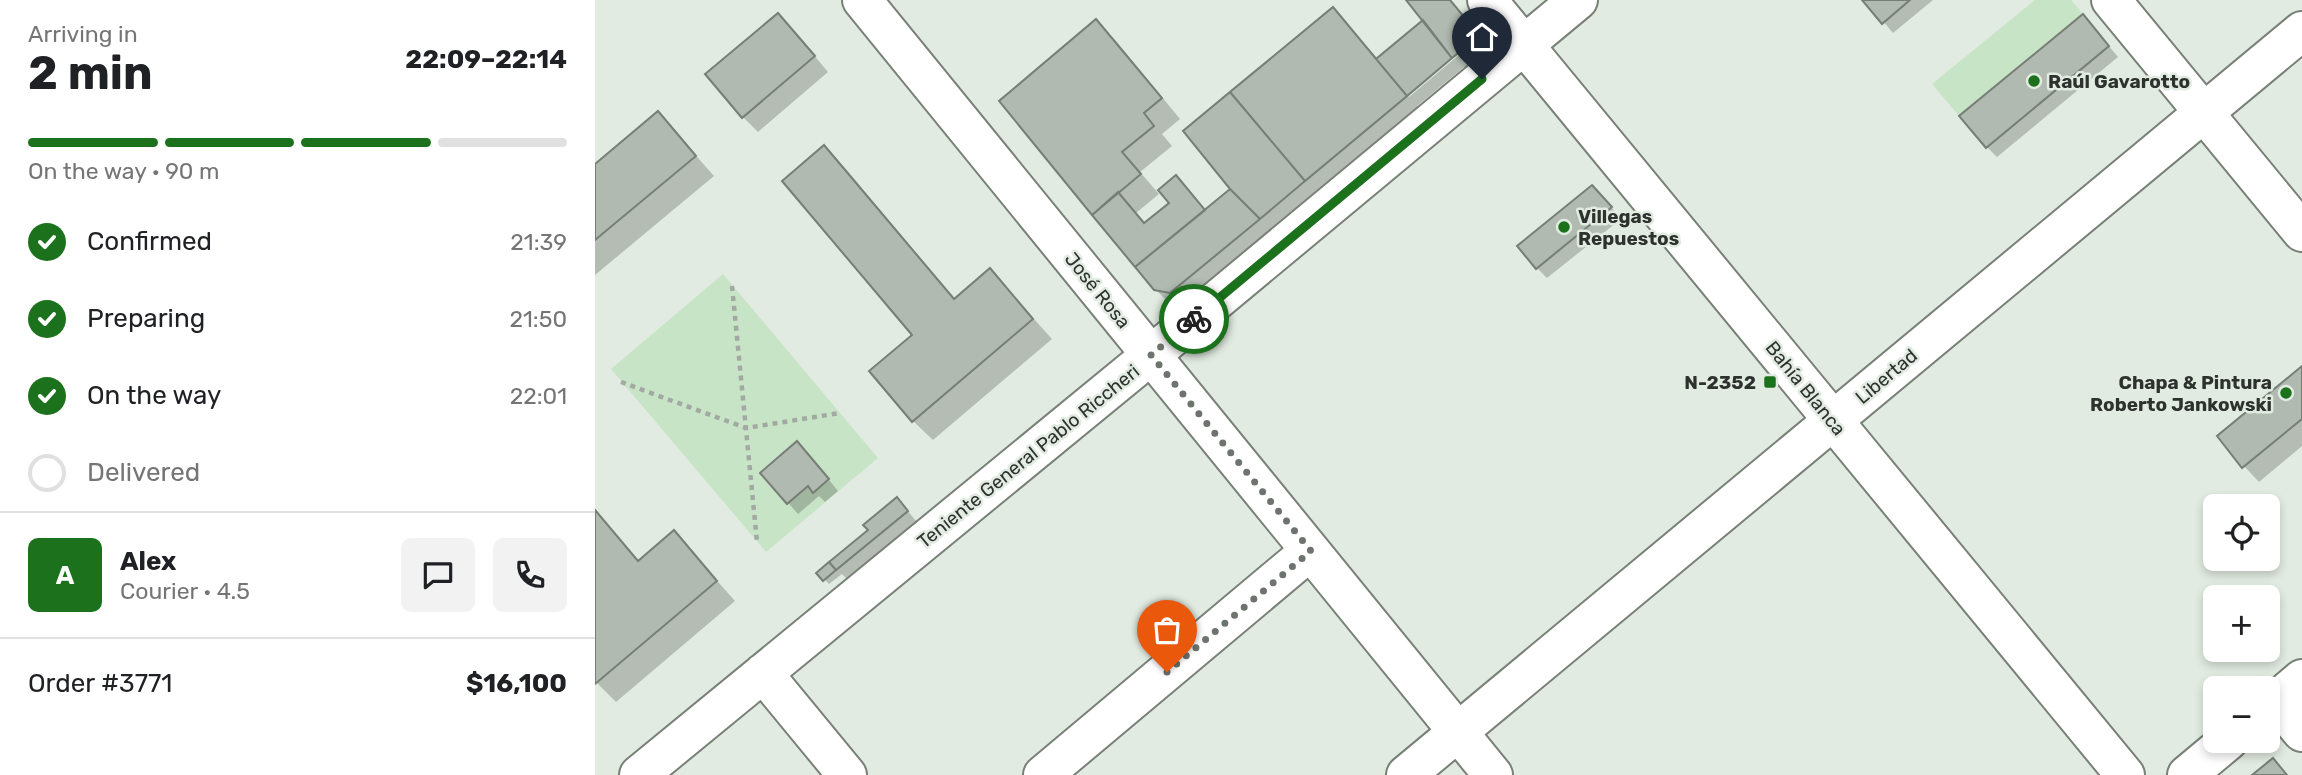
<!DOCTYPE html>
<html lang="en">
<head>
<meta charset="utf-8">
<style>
  :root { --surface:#fff; --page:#f2f2f2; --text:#202124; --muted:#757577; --line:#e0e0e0; --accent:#1c721c }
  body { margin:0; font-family:Rubik,sans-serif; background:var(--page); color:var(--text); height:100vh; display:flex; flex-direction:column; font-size:26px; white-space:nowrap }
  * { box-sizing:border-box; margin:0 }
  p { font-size:23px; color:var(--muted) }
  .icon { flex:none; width:38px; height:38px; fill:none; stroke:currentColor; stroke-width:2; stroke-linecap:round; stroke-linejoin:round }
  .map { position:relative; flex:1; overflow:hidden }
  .panel { display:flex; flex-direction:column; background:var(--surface); width:595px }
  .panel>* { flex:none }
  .controls { position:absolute; left:1608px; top:494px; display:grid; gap:14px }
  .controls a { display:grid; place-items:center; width:77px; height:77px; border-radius:10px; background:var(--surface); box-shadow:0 4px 10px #0003; font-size:35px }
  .pin { position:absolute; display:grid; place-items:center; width:60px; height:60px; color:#fff; margin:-72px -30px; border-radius:50% 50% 50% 0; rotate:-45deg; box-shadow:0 0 7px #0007 }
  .pin .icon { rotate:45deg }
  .courier { position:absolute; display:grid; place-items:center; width:70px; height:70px; margin:-35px; border:5px solid #1c721c; border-radius:50%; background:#fff; color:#222; box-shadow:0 2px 9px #0007 }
  .overview em { font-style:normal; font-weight:700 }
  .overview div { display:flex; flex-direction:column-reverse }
  .overview { display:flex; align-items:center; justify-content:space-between; height:119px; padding:0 28px }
  h1 { font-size:46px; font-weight:700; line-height:52px }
  .bar { display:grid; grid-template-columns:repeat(4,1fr); gap:10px 7px; align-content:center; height:84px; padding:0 28px }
  .bar i { height:9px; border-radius:5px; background:var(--line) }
  .bar .selected { background:var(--accent) }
  .bar p { grid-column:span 4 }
  .line { display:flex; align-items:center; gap:18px; padding:0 28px; border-top:2px solid var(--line) }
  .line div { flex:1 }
  .round { display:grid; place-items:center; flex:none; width:74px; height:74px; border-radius:10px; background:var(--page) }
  ol { padding:0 28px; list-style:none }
  li { display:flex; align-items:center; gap:21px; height:77px }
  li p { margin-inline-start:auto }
  li .icon { padding:7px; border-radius:50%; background:var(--accent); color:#fff; stroke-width:4 }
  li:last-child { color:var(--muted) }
  li i { width:38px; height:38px; border:4px solid var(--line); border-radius:50% }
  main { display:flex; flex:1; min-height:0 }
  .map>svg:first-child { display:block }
  .green { fill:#c8e4c6 }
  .shadow { fill:#0003; fill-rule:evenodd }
  .building { fill:#b1bab0; stroke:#767e75; stroke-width:2 }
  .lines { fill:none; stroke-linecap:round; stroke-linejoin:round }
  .minor-casing { stroke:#788077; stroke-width:42 }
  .path { stroke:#a2a9a2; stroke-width:4.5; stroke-dasharray:5 5; stroke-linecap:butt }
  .minor { stroke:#fff; stroke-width:38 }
  .done { stroke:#6d736d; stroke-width:7; stroke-dasharray:0 12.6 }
  .route { stroke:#1c721c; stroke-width:9 }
  .poi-dot { fill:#1c721c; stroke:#e2ebe1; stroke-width:2.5 }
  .labels { text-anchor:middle; stroke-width:5; stroke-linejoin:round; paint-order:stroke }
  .poi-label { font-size:19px; font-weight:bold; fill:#2e322e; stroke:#e2ebe1; text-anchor:start }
  .street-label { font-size:19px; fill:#2e322e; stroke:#e2ebe1 }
</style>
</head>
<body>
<main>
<section class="panel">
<div class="overview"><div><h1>2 min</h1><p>Arriving in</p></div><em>22:09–22:14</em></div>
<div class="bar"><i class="selected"></i><i class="selected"></i><i class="selected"></i><i></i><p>On the way · 90 m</p></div>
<ol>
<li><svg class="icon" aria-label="check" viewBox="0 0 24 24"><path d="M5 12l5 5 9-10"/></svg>Confirmed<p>21:39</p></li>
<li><svg class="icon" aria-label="check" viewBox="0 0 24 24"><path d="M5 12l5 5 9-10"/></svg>Preparing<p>21:50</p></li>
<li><svg class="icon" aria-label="check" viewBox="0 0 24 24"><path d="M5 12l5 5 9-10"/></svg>On the way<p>22:01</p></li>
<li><i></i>Delivered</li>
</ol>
<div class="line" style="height:126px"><b class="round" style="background:var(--accent);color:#fff">A</b><div><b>Alex</b><p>Courier · 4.5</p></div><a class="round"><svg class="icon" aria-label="chat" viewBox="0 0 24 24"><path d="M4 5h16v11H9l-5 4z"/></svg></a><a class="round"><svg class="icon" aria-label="phone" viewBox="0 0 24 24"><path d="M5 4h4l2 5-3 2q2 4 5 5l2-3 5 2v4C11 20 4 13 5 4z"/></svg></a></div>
<div class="line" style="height:91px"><div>Order #3771</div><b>$16,100</b></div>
</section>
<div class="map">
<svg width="1707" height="775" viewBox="0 0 1707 775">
  <rect width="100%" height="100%" fill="#e2ebe1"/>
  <path class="green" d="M1440,0H1476L1488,14L1364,116L1337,84Z
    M128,274L283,458L171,552L16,369Z"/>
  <path class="shadow" d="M812,0H856L890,42L888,60L873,72L869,67L822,106L831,116L591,308L576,305L560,289L406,101L501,22L521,41L585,119L567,134L577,146L545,172L564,194L541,213L550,224L576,203L581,177L611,211L638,189L738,10L783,59L829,21ZM863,51L865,54L814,97L812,94Z
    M1270,0H1338L1298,33Z
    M1498,27L1523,57L1402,157L1392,147Z
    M198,30L233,72L163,132L148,117Z
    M63,113L119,176L0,275V166Z
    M229,148L249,167L360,299L395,270L457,339L338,440L318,421L320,335Z
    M1008,197L1026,219L952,278L942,268Z
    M1707,369V446L1664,482L1649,466Z
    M213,454L243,491L230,502L224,496L203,514L167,473Z
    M0,509L44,562L79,532L140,601L21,702L0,681Z
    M312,510L322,522L252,579L247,574L234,584L224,573L275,530Z"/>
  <path class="building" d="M811,0H855L876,25L873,45L857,58Z
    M1267,0H1315L1287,24Z
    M738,7L812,96L710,181L635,92Z
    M183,13L220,56L147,118L110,74Z
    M1488,14L1514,46L1391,148L1364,116Z
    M501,19L567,98L549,113L559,126L527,152L546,174L497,215L404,101Z
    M828,20L857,58L812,96L781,59Z
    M635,92L710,181L665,219L635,189L588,131Z
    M63,111L101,156L0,240V164Z
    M229,145L359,299L395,268L438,319L317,422L274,371L317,335L187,181Z
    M581,175L610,210L540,267L497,215L523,192L549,223L574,203L563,190Z
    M997,185L1017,207L941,269L922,246Z
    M635,189L665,219L575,293L559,290L540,267Z
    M1707,366V419L1647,468L1622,436Z
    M202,441L234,479L218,493L213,486L192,504L165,473Z
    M302,497L313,511L241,570L234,562L273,530L268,525Z
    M0,510L43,561L79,530L122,581L0,684Z
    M234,562L241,570L228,581L221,573Z
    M1678,758L1692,775H1657Z"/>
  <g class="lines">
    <g class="minor-casing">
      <path id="minor" d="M267,0L898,775
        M892,0L1530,775
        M1516,0L1707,232
        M168,673L252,775
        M1681,701L1707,732
        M1673,708L1707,679
        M44,775L556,355L983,0
        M448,775L715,551
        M811,775L1707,31
        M1592,775L1634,740"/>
    </g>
    <path class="path" d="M137,286L162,542
      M26,382L151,428L245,413"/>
    <use href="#minor" class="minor"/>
  </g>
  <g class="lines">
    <path class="done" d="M572,672L716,551L556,355L599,319"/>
    <path class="route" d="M599,319L887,79"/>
  </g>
  <g class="poi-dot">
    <circle cx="1439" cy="81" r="7"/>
    <circle cx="969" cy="227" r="7"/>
    <rect x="1168" y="375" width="14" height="14" rx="3.5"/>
    <circle cx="1691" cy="393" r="7"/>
  </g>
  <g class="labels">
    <g class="poi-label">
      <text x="1453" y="88">Raúl Gavarotto</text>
      <text x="983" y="223">Villegas<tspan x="983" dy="22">Repuestos</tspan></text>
      <text x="1161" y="389" text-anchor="end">N-2352</text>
      <text x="1677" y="389" text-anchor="end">Chapa &amp; Pintura<tspan x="1677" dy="22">Roberto Jankowski</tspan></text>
    </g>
    <g class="street-label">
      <text transform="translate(503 290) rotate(51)" y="7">José Rosa</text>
      <text transform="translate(1291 376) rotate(-40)" y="7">Libertad</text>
      <text transform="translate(1211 388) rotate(51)" y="7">Bahía Blanca</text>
      <text transform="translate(433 456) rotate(-39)" y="7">Teniente General Pablo Riccheri</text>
    </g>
  </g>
</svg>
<div class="controls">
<a><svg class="icon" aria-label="locate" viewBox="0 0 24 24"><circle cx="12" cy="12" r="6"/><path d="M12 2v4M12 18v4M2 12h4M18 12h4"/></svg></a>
<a>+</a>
<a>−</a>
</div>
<div class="pin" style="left:572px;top:672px;background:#ea580c"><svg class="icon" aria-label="bag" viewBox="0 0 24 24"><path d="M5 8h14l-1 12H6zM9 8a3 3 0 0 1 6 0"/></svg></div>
<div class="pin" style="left:887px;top:79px;background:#1f2937"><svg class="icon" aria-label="home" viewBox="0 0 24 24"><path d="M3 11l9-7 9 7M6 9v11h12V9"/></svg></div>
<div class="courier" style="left:599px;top:319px"><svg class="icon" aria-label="bike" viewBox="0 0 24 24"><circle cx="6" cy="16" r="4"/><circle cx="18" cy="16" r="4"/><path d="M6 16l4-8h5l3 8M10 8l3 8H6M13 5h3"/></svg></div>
</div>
</main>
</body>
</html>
